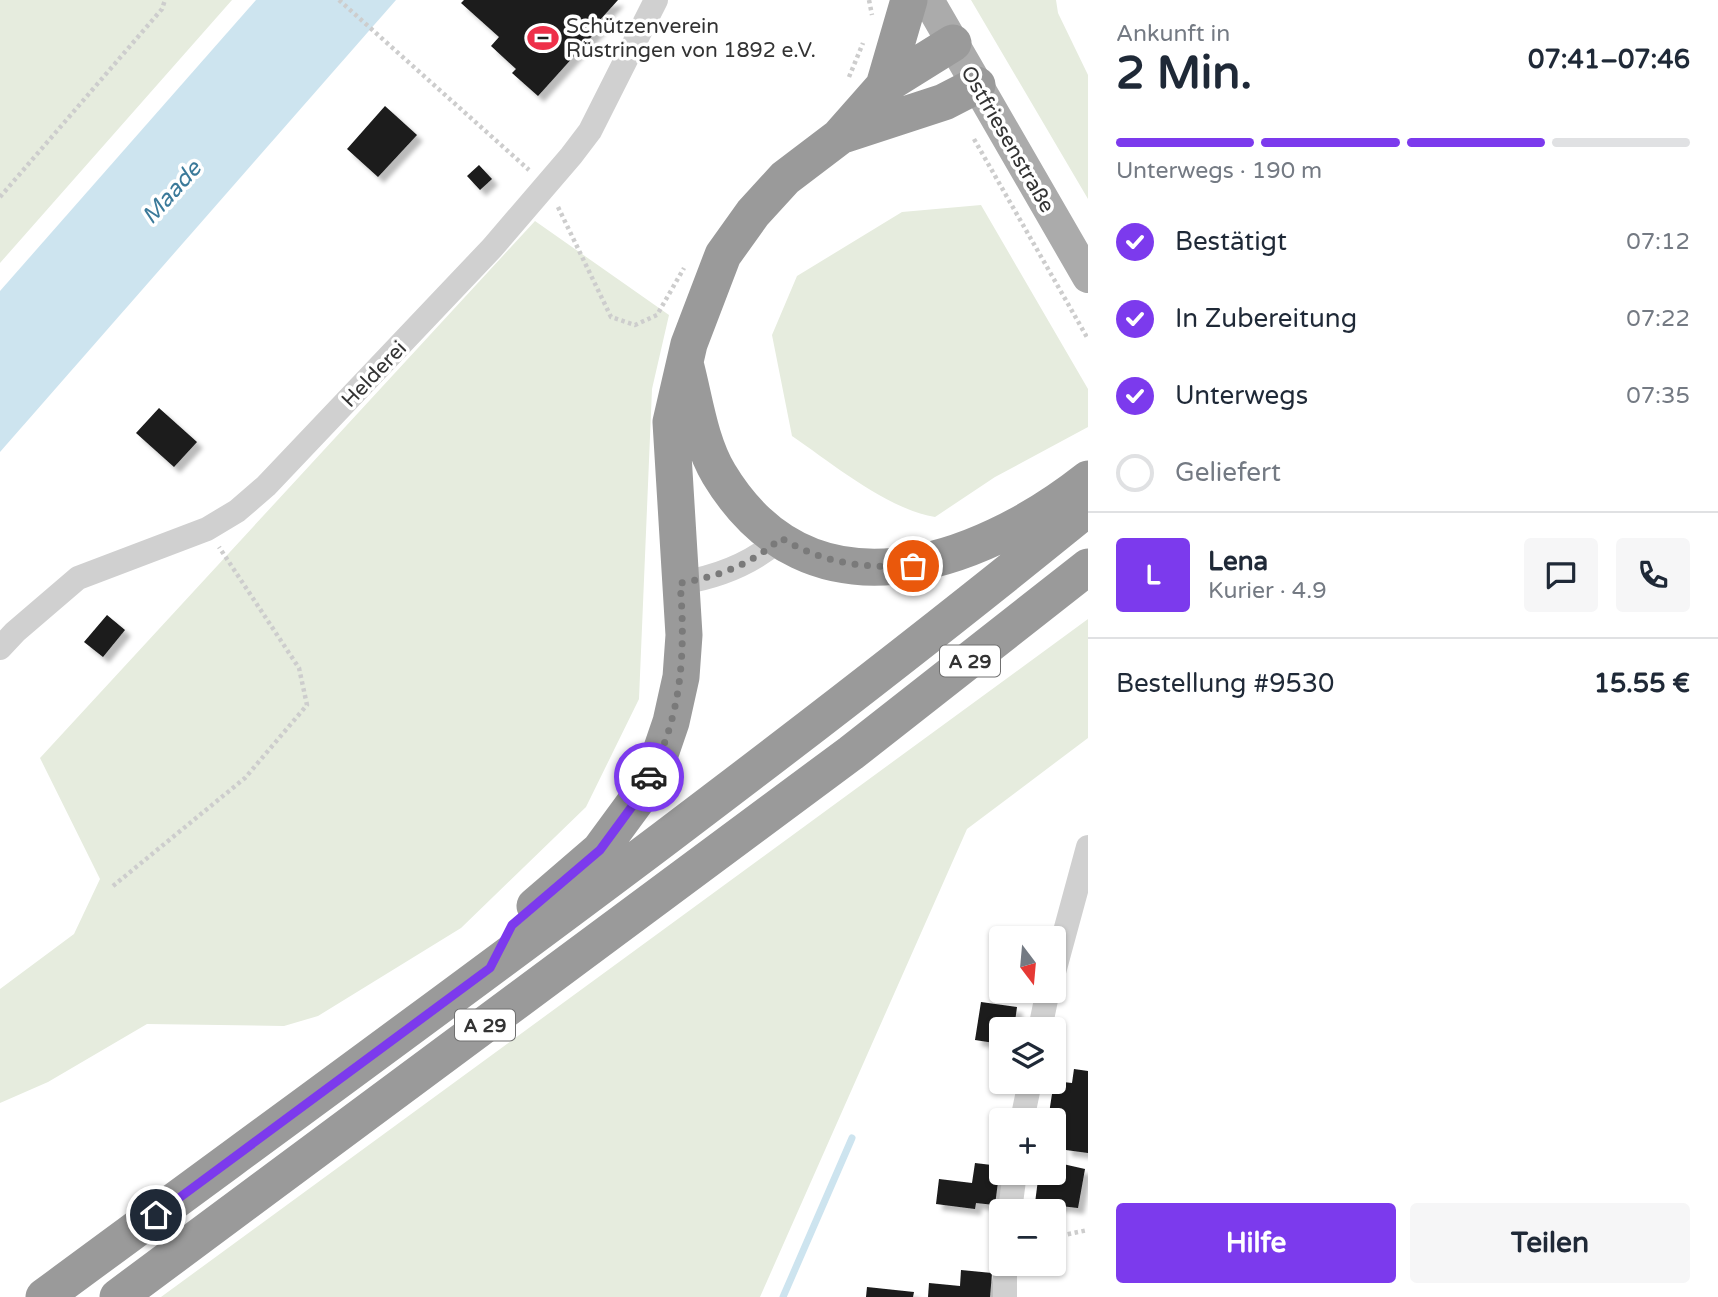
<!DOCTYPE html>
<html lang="de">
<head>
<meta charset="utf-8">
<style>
  :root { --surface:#fff; --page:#f6f6f7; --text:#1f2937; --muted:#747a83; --line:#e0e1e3; --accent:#7c3aed }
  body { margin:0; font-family:"Varela Round",sans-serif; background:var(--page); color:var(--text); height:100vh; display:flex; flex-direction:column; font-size:26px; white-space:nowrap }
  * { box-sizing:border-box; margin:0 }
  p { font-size:23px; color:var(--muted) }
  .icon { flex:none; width:38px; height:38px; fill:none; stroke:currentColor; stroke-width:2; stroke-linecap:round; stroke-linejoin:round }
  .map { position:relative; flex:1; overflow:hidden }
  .sheet { display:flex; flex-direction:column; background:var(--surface); width:630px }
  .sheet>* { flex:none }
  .needle { width:46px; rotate:164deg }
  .controls { position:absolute; left:989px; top:926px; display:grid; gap:14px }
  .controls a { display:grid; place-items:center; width:77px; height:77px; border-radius:7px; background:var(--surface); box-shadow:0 2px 5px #0004; font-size:35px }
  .pin { position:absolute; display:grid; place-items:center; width:60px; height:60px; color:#fff; margin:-30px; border:4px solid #fff; border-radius:50%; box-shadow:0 2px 7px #0007 }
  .courier { position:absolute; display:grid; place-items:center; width:70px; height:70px; margin:-35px; border:5px solid #7c3aed; border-radius:50%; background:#fff; color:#222; box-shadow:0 2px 9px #0007 }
  .head em { font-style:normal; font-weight:700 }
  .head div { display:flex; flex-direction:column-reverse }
  .head { display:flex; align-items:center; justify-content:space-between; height:119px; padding:0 28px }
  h1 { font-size:46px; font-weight:700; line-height:52px }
  .bar { display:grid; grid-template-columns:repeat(4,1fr); gap:10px 7px; align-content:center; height:84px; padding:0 28px }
  .bar i { height:9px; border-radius:5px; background:var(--line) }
  .bar .selected { background:var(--accent) }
  .bar p { grid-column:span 4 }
  .line { display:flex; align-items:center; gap:18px; padding:0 28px; border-top:2px solid var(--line) }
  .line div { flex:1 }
  .round { display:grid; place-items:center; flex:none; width:74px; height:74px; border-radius:7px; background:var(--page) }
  ol { padding:0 28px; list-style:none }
  li { display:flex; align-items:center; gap:21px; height:77px }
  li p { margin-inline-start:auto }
  li .icon { padding:7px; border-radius:50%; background:var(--accent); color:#fff; stroke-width:4 }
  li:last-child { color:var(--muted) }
  li i { width:38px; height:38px; border:4px solid var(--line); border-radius:50% }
  .button { display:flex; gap:14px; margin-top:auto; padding:14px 28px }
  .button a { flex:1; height:80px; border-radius:7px; background:var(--accent); color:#fff; font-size:28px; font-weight:700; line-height:80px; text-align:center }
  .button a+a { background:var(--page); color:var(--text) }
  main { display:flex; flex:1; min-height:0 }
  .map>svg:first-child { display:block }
  .green { fill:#e6ecde }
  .water { fill:#cde4ef }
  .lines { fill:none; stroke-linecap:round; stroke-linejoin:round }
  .stream { stroke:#cde4ef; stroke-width:7 }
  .building { fill:#1a1a1a; filter:url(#shadow) }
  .path { stroke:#cdcdcd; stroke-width:4.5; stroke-dasharray:3.5 3.5; stroke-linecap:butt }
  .minor { stroke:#d0d0d0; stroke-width:24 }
  .major { stroke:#ababab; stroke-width:32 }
  .highway { stroke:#9a9a9a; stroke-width:37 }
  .done { stroke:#7a7a7a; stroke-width:7; stroke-dasharray:0 12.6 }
  .route { stroke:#7c3aed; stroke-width:9 }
  .labels { text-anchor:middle; stroke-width:7; stroke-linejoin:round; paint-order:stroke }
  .shield { fill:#fff; stroke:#707070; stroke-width:2 }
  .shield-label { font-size:19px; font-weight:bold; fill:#333 }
  .poi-label { font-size:21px; fill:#333; stroke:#fff; text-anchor:start }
  .street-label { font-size:21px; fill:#333; stroke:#fff }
  .water-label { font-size:23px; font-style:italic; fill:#3b7a9a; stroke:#fff }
</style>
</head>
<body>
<main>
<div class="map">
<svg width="1088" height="1297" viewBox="0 0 1088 1297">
  <defs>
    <filter id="shadow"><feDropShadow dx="6" dy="6" stdDeviation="2" flood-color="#0004"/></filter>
  </defs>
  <rect width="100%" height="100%" fill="#fff"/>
  <path class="green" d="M0,0H232L0,263Z
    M971,0H1056L1058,13L1088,75V199Z
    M981,205L1088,389V427L995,477L935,517C887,509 833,464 792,436L772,335L797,276L902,212Z
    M535,221L669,315L652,389L639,699L586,807L461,928L318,1016L284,1026L147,1024L48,1082L0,1103V989L74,934L100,879L40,758Z
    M1088,619V738L967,829L760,1297H161Z"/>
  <path class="water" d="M256,0H396L0,452V291Z"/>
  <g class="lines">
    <path class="stream" d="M783,1297L852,1138"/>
  </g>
  <path class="building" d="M464,0H618L599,21L603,24L538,96L512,73L516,69L491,46L499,37L461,3Z
    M385,106L417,135L378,177L347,149Z
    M479,165L492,179L480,190L467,176Z
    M159,408L197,442L174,467L136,433Z
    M107,615L125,630L103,657L84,642Z
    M981,1002L1017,1007L1014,1029H1001V1044L975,1040Z
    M1074,1069L1088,1071V1153L1066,1150L1064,1140L1054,1139V1120H1048L1054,1081L1072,1083Z
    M1054,1162L1085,1169L1078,1208L1035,1203L1039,1172H1054Z
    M975,1163L1000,1166L995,1205L976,1203L975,1209L936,1204L939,1179L972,1183Z
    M961,1270L992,1273L990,1297H928L929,1283L960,1286Z
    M867,1287L914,1292L913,1297H866Z"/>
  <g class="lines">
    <path class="path" d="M339,0L529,170
      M869,0L872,15
      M849,77L863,43
      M974,139L1088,339
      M0,197L162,9L165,0
      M558,207L611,317L635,325L657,315L684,268
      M113,886L245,778L307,705L299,668L219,547
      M1054,1237L1088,1230"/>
    <path class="minor" d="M680,583C718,577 752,564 781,538
      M0,648L15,632L78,578L207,529L237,511L266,486L492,248L571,156L590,131L656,0
      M1054,972L1088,847
      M1040,1029L1048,990
      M1022,1120L1030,1082
      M1010,1211L1015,1172
      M1005,1297V1264"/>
    <path class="major" d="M928,0L1088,277"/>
    <path class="highway" d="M884,86L909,0
      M840,136L944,102L977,85
      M686,367C695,402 700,442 719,474C810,625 976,567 1088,479
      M535,906L600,850L636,801L657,763L671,722L681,677L684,635L671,422L689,344L723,255L753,213L785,178L839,137L884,86L953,43
      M44,1297C395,1038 750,783 1088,508
      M118,1297L851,753L1088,567"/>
  </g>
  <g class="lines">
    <path class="done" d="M649,777C682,717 686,650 680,583C718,577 752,564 781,538C824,564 864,568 913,566"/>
    <path class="route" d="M156,1215L490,968L512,925L600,850L636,801L649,777"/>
  </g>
  <defs>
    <g id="stadium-bare" transform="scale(2.415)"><path d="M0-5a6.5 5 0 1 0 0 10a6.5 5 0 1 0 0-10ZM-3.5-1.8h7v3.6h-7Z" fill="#ee3049" stroke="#fff" stroke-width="2.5" paint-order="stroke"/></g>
  </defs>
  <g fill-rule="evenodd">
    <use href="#stadium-bare" x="543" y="38"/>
  </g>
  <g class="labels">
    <g class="shield">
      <rect x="940" y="645.5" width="60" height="31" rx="5"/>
      <rect x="455" y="1009.5" width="60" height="31" rx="5"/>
    </g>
    <g class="shield-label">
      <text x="970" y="668">A 29</text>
      <text x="485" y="1032">A 29</text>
    </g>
    <g class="poi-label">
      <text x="566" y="33">Schützenverein<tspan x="566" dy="24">Rüstringen von 1892 e.V.</tspan></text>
    </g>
    <g class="street-label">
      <text transform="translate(1008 139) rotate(60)" y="7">Ostfriesenstraße</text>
      <text transform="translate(374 374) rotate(-46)" y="7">Helderei</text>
    </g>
    <g class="water-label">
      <text transform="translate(171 192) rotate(-48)" y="8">Maade</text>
    </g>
  </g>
</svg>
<div class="controls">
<a><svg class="needle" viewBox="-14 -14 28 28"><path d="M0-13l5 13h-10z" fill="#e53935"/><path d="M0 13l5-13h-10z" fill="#747a83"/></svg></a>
<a><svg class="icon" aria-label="layers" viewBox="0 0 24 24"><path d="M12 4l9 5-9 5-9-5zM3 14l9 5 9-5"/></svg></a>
<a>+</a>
<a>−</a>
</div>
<div class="pin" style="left:913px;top:566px;background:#ea580c"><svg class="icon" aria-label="bag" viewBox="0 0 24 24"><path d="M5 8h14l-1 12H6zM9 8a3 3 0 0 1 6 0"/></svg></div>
<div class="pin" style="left:156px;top:1215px;background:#1f2937"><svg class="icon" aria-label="home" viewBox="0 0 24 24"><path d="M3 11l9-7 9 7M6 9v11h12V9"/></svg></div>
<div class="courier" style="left:649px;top:777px"><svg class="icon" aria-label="car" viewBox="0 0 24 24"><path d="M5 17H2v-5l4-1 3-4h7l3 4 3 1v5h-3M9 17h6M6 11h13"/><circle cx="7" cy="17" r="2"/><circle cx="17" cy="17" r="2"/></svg></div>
</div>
<section class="sheet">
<div class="head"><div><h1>2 Min.</h1><p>Ankunft in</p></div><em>07:41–07:46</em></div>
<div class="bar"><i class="selected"></i><i class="selected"></i><i class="selected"></i><i></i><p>Unterwegs · 190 m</p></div>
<ol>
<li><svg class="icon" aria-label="check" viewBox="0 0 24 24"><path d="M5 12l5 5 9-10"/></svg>Bestätigt<p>07:12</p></li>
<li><svg class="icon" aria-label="check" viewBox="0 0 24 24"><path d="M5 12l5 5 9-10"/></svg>In Zubereitung<p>07:22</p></li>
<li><svg class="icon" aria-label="check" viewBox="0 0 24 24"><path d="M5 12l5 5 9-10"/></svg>Unterwegs<p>07:35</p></li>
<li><i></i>Geliefert</li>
</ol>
<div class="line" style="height:126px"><b class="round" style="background:var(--accent);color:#fff">L</b><div><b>Lena</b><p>Kurier · 4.9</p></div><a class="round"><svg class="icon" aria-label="chat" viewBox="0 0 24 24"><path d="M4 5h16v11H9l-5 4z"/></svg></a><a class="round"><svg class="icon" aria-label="phone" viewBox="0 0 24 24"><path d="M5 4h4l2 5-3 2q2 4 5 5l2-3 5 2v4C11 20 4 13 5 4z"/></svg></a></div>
<div class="line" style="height:91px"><div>Bestellung #9530</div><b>15.55 €</b></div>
<div class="button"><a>Hilfe</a><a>Teilen</a></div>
</section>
</main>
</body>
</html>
